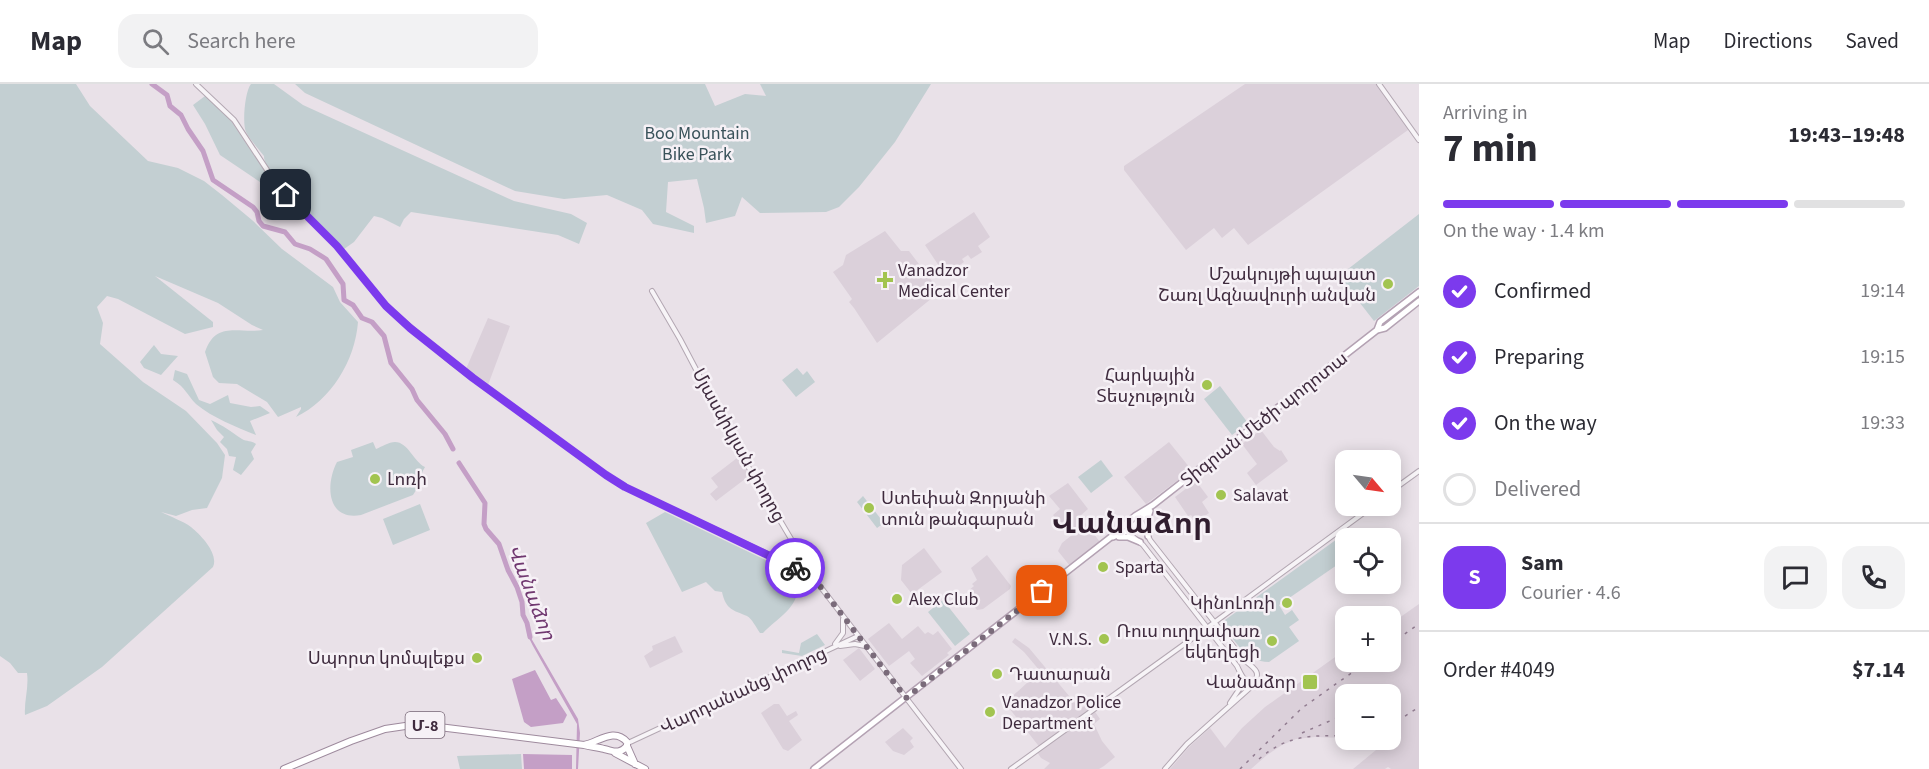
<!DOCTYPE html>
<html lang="en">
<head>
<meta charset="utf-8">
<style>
  :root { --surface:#fff; --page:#f2f2f3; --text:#2b2b33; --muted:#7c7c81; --line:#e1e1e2; --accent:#7c3aed }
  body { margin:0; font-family:"Source Sans 3","Noto Sans Armenian",sans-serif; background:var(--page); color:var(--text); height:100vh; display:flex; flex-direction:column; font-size:22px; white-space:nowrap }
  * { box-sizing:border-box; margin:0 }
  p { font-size:20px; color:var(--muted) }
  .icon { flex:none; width:33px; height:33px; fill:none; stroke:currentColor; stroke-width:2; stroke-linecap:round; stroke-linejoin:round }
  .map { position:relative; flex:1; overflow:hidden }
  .details { display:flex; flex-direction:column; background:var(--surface); width:510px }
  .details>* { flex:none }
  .needle { width:39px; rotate:119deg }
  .fabs { position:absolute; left:1335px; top:366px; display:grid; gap:12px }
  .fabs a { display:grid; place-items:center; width:66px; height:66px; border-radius:12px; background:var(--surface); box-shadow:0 3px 15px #0003; font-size:30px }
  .pin { position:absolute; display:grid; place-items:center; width:51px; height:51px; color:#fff; margin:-26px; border-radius:12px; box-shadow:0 3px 9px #0006 }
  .courier { position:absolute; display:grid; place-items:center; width:60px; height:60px; margin:-30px; border:4px solid #7c3aed; border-radius:50%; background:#fff; color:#222; box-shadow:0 2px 8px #0007 }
  .head em { font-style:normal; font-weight:700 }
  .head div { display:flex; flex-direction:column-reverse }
  .head { display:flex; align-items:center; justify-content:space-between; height:102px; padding:0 24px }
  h1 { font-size:39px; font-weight:700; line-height:45px }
  .bar { display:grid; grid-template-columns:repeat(4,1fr); gap:9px 6px; align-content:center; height:72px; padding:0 24px }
  .bar i { height:8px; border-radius:4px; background:var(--line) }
  .bar .selected { background:var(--accent) }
  .bar p { grid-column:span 4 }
  .line { display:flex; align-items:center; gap:15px; padding:0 24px; border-top:2px solid var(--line) }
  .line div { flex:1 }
  .round { display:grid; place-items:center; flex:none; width:63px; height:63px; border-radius:18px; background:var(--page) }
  ol { padding:0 24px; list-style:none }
  li { display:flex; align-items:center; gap:18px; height:66px }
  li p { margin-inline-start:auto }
  li .icon { padding:6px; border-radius:50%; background:var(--accent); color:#fff; stroke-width:4 }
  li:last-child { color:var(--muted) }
  li i { width:33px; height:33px; border:3px solid var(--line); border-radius:50% }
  header { display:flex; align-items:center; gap:36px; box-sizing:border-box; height:84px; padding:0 30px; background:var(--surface); border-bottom:2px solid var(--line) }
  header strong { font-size:28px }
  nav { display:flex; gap:33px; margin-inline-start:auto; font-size:21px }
  .search { width:420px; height:54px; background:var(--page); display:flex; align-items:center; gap:15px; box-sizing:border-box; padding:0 21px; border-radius:18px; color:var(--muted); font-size:22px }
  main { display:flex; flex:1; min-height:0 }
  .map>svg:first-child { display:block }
  .built { fill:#dbd0da }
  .green { fill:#c3cfd2 }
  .water { fill:#c49fc6 }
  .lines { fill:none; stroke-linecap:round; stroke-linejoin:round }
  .river { stroke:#c49fc6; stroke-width:5 }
  .tertiary-casing { stroke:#b3a7b2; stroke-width:6 }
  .primary-casing { stroke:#b4a2b3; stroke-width:8 }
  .trunk-casing { stroke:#9e8a9d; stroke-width:8 }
  .tertiary { stroke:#f7f4f7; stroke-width:4 }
  .primary { stroke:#fff; stroke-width:5 }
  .trunk { stroke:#fff; stroke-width:6 }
  .rail { stroke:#917c90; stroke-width:1.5; stroke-dasharray:3 6; stroke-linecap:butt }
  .done { stroke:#7a6b7a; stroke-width:6; stroke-dasharray:0 10.8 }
  .route { stroke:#7c3aed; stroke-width:8 }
  .poi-dot { fill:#a2c450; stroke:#f6f1f6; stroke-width:2 }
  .labels { text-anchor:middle; stroke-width:5; stroke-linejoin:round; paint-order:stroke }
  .shield { fill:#f6f1f6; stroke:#766675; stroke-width:1.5 }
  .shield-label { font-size:16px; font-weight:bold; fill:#3f2b3e }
  .park-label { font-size:18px; fill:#39525a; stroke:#f6f1f6 }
  .poi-label { font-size:18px; fill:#3f2b3e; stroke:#f6f1f6; text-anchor:start }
  .street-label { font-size:18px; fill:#3f2b3e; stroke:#f6f1f6 }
  .water-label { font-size:20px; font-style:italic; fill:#703870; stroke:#f6f1f6 }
  .town-label { font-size:30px; font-weight:bold; fill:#301d2e; stroke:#f6f1f6 }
</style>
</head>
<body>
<header>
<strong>Map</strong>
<div class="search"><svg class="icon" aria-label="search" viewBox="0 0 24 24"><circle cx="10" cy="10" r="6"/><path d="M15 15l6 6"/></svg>Search here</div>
<nav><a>Map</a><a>Directions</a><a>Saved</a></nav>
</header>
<main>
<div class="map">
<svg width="1419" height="685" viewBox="0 0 1419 685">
  <rect width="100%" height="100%" fill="#e9e1e8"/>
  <path class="built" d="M1245,0H1378L1408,43V46L1248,161L1234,144L1222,154L1214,144L1186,166L1124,86V82Z
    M974,128L990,153L978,162L982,168L971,175L968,171L962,175L964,178L945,191L925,161Z
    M885,147L901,167H909L938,205L942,204L943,205L877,259L854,224L849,218L852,215L833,188L843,181L846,171Z
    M488,234L510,242L488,301L466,285Z
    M1261,346L1274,363L1280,367L1281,366L1288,377L1256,401L1247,389L1257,380L1242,360Z
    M1169,358L1190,384V387L1146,420L1124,393Z
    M737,374L743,381L749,392L716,417L710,410L718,403L711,394Z
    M1196,397L1208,413L1202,418L1209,429L1196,438L1191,431L1188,432L1175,413Z
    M1068,399L1088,425L1080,432L1100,458L1070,482L1058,467L1062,459L1072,451L1065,441L1062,442L1053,431L1060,425L1049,412Z
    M924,464L942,488L912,510L901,496L902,481Z
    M987,471L1011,502L1010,505L983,525L977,526L966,512L970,509L968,507L974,502L972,500L977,496L971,484Z
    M1419,520V685H1391L1388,683L1385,685H1353L1376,666L1368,656H1390V610H1346L1345,654L1315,653L1296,655L1282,661L1267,671L1251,685H1170L1189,663L1210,644L1225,664L1242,644L1265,623L1345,566L1346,578H1390L1391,534H1399Z
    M889,539L902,555L918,542L925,550L928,548L933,551L938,547L952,565L947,569L949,571L922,592L910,579L915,575L909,567L889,582L868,555Z
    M675,552L683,568L650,584L644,572L653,566L652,562Z
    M1015,554L1029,564L1080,625L1089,619L1100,635L1094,640L1102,657L1115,673L1104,682L1099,685H1044L1050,679L1041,674L1037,668L1041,665L1005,619L1040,587L1024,568L1012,558Z
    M859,564L875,585L860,597L843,576Z
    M774,620H779L787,632L796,627L798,631L789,637L802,656L788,667L783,665L761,629Z
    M903,644L913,654L910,657L914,663L904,671L893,667L885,658Z"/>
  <path class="green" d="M0,0H76L90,22L148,77L178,84L204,97L222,111L252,136L282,165L333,203L340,218L358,238C355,277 331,316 296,333L301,325V323L278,333L267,318L237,300L219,299L213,293L205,268C216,236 239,250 263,246L252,241L218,219L155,192L213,238V243L185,250L118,215L107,212L97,223L103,239L100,260L143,298L186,327L217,359L225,371L222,394L207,424L192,426L176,432L161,428C171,433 183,437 191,443C201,451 219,470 213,483L102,583L47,622L25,631C24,616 29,604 27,589H18L10,579L0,572Z
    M251,0H274L303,21L514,117L571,130L587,139L579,160L558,151L411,128L404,135L400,143L382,134L374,132L354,158L344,165C329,145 263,91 264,72C258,64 250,56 246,48C242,39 245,7 251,0Z
    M295,0H705L715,22L745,10L766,12L760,0H931L895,58L859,103L839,123L826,128L760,129L742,113L735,132L706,139L704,124L697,95L668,98L666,128L694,142V149L653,140L642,126L607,111L564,115L515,107L305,9Z
    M205,12L229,34L269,93V99L267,101L263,100L220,71L205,40L193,21Z
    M1419,130V202L1374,237L1339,192Z
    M154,261L161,270L178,272L161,291L144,284L140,278Z
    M797,284L803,291L807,287L815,298L796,313L782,296Z
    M175,286L187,290L199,316L210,320L228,311L230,319L251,323L260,322L270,329L250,337L256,351C236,343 213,334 196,320C187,311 186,304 173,296Z
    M1220,302L1248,339L1232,351L1204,315Z
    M211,336C224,342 230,347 242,355C247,358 251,356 256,360L251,368L254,375L241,391L233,386L236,373L229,372L227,365L220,358L224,353L217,346Z
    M373,358L376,365C381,363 389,358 395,358C408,358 414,378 425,383C419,392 420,402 413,411L361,431C327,437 325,401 337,378L353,373L351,366Z
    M1101,376L1113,392L1091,409L1078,393Z
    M863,412L884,439L877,444L857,418Z
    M420,420L430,446L393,461L383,435Z
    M665,428L795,490C805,521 782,530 763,549H760C756,543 752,535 747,532C733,526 726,526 722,508L715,507L706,498L682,508L646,439Z
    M1344,450L1347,454H1346L1345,488L1344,490L1337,481L1279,521L1285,531L1292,526L1299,536L1289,543L1299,557L1269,578C1245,577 1238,560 1224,543L1225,536Z
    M943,516L970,550L955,562L928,528Z
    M817,550L825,561L802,572L782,569V566L799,569L801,559Z
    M521,670L522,685H460L457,672Z"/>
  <path class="water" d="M527,547L578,635L580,649L578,685H576L577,640L533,562L527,550Z
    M535,586L551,616L556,614L567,631L563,639L531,643L524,638L512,595Z
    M523,670L572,671V685H524Z"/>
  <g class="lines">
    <path class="river" d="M152,0L167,11L170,22L181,31L188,45L203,67L213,96L253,123L257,128L259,137L263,142L285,148L295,160L310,165L326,175L343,200L344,216L353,221L362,234L372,238L384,252L391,279L412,305L417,316L445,350L453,365
      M459,379L485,419L484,440L486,445L499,460L508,486L517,503L522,518L523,531L527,539L530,553"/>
    <g class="tertiary-casing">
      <path id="tertiary" d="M196,0L234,36L275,98L286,111L337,162L386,222L451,278L606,391L625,403L791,481L816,497
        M1379,0L1419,56
        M652,207L680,255L740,369L816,497L961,685
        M1390,408L1419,387
        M1141,437L1150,456L1244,576C1256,585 1262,589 1252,602L1187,660L1165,685
        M1127,448L1143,461L1237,582C1241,590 1244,600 1255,598
        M835,560L843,549V535
        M840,562L855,560L865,562
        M1230,619L1240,604V591
        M628,659L858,552
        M1011,685L1204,546L1373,422"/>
    </g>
    <g class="primary-casing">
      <path id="primary" d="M1377,246L1380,238L1419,208
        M1148,452L1147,436L1150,427
        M1113,453C1129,447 1139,440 1149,425
        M1119,453H1128L1140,458
        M814,685L1111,453L1135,432L1153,421L1377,246L1385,244L1419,217"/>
    </g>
    <g class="trunk-casing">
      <path id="trunk" d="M584,661C599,658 614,643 627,658V662L635,680
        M615,669L645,685
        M284,685L351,657L385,645L412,641L439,643L584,661C591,663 598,663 604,665C614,667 619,671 627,662"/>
    </g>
    <use href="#tertiary" class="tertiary"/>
    <use href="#primary" class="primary"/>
    <use href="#trunk" class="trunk"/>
    <path class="rail" d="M1390,560L1419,540
      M1372,610L1382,604
      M1390,642L1419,623
      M1302,649L1346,630
      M1259,675C1287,651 1311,651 1346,652
      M1240,685L1302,624L1367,578"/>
  </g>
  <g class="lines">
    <path class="done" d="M795,484L816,497L906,614L1042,507"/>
    <path class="route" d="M286,111L337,162L386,222L410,244L473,294L606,391L625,403L795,484"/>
  </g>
  <g class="poi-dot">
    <path d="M882 187h6v6h6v6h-6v6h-6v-6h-6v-6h6z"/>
    <circle cx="1388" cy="200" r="6"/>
    <circle cx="1207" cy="301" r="6"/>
    <circle cx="375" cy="395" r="6"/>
    <circle cx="1221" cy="411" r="6"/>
    <circle cx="869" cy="424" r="6"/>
    <circle cx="1103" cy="483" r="6"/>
    <circle cx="897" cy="515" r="6"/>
    <circle cx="1287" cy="519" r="6"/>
    <circle cx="1104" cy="555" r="6"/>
    <circle cx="1272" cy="557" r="6"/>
    <circle cx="477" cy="574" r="6"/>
    <circle cx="997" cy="590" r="6"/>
    <rect x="1302" y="590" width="16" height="16" rx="3"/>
    <circle cx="990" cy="628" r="6"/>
  </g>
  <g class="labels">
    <rect class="shield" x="405.5" y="628" width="39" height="26" rx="4.5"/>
    <g class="shield-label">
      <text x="425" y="647">Մ-8</text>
    </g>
    <g class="park-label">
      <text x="697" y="55">Boo Mountain<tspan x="697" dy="21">Bike Park</tspan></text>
    </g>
    <g class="poi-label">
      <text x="898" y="192">Vanadzor<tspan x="898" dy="21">Medical Center</tspan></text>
      <text x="1376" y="196" text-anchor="end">Մշակույթի պալատ<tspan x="1376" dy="21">Շառլ Ազնավուրի անվան</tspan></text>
      <text x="1195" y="297" text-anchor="end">Հարկային<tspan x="1195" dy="21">Տեսչություն</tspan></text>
      <text x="387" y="401">Լոռի</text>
      <text x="1233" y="417">Salavat</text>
      <text x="881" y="420">Ստեփան Զորյանի<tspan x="881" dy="21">տուն թանգարան</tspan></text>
      <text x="1115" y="489">Sparta</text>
      <text x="909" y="521">Alex Club</text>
      <text x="1275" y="525" text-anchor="end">ԿինոԼոռի</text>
      <text x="1260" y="553" text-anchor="end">Ռուս ուղղափառ<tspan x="1260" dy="21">եկեղեցի</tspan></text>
      <text x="1092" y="561" text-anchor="end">V.N.S.</text>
      <text x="465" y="580" text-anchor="end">Սպորտ կոմպլեքս</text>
      <text x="1009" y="596">Դատարան</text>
      <text x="1296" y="604" text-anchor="end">Վանաձոր</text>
      <text x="1002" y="624">Vanadzor Police<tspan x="1002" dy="21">Department</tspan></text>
    </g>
    <g class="street-label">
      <text transform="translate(1264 335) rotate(-38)" y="6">Տիգրան Մեծի պողոտա</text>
      <text transform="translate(739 361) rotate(61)" y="6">Մյասնիկյան փողոց</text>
      <text transform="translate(743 606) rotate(-25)" y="6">Վարդանանց փողոց</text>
    </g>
    <g class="water-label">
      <text transform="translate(532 508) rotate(69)" y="7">Վանաձոր</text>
    </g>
    <g class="town-label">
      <text x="1132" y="449">Վանաձոր</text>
    </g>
  </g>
</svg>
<div class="fabs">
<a><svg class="needle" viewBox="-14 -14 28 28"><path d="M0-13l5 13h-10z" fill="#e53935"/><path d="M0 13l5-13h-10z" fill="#7c7c81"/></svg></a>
<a><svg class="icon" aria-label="locate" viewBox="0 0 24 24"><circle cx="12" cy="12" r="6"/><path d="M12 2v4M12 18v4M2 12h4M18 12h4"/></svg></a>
<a>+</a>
<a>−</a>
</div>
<div class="pin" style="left:1042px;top:507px;background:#ea580c"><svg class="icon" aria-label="bag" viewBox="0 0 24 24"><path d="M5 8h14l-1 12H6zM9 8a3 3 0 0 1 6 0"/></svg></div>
<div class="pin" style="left:286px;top:111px;background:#1f2937"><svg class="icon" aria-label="home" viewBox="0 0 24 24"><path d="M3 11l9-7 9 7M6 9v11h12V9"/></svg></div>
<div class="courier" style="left:795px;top:484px"><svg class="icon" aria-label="bike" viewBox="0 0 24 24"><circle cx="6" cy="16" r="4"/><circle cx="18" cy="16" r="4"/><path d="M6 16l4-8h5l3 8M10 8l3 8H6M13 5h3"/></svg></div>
</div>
<section class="details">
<div class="head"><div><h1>7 min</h1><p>Arriving in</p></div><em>19:43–19:48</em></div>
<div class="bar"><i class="selected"></i><i class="selected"></i><i class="selected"></i><i></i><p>On the way · 1.4 km</p></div>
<ol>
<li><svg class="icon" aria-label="check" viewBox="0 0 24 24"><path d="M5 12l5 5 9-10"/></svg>Confirmed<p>19:14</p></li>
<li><svg class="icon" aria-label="check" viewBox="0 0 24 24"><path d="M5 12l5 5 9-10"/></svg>Preparing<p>19:15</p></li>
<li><svg class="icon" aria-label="check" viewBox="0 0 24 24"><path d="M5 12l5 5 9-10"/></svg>On the way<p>19:33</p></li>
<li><i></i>Delivered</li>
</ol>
<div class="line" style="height:108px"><b class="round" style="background:var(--accent);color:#fff">S</b><div><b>Sam</b><p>Courier · 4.6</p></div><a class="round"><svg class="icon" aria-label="chat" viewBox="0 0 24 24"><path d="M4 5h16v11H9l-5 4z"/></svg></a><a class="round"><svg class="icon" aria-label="phone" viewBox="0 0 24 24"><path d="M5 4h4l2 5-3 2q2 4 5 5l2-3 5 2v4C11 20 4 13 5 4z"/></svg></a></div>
<div class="line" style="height:78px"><div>Order #4049</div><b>$7.14</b></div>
</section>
</main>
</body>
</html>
